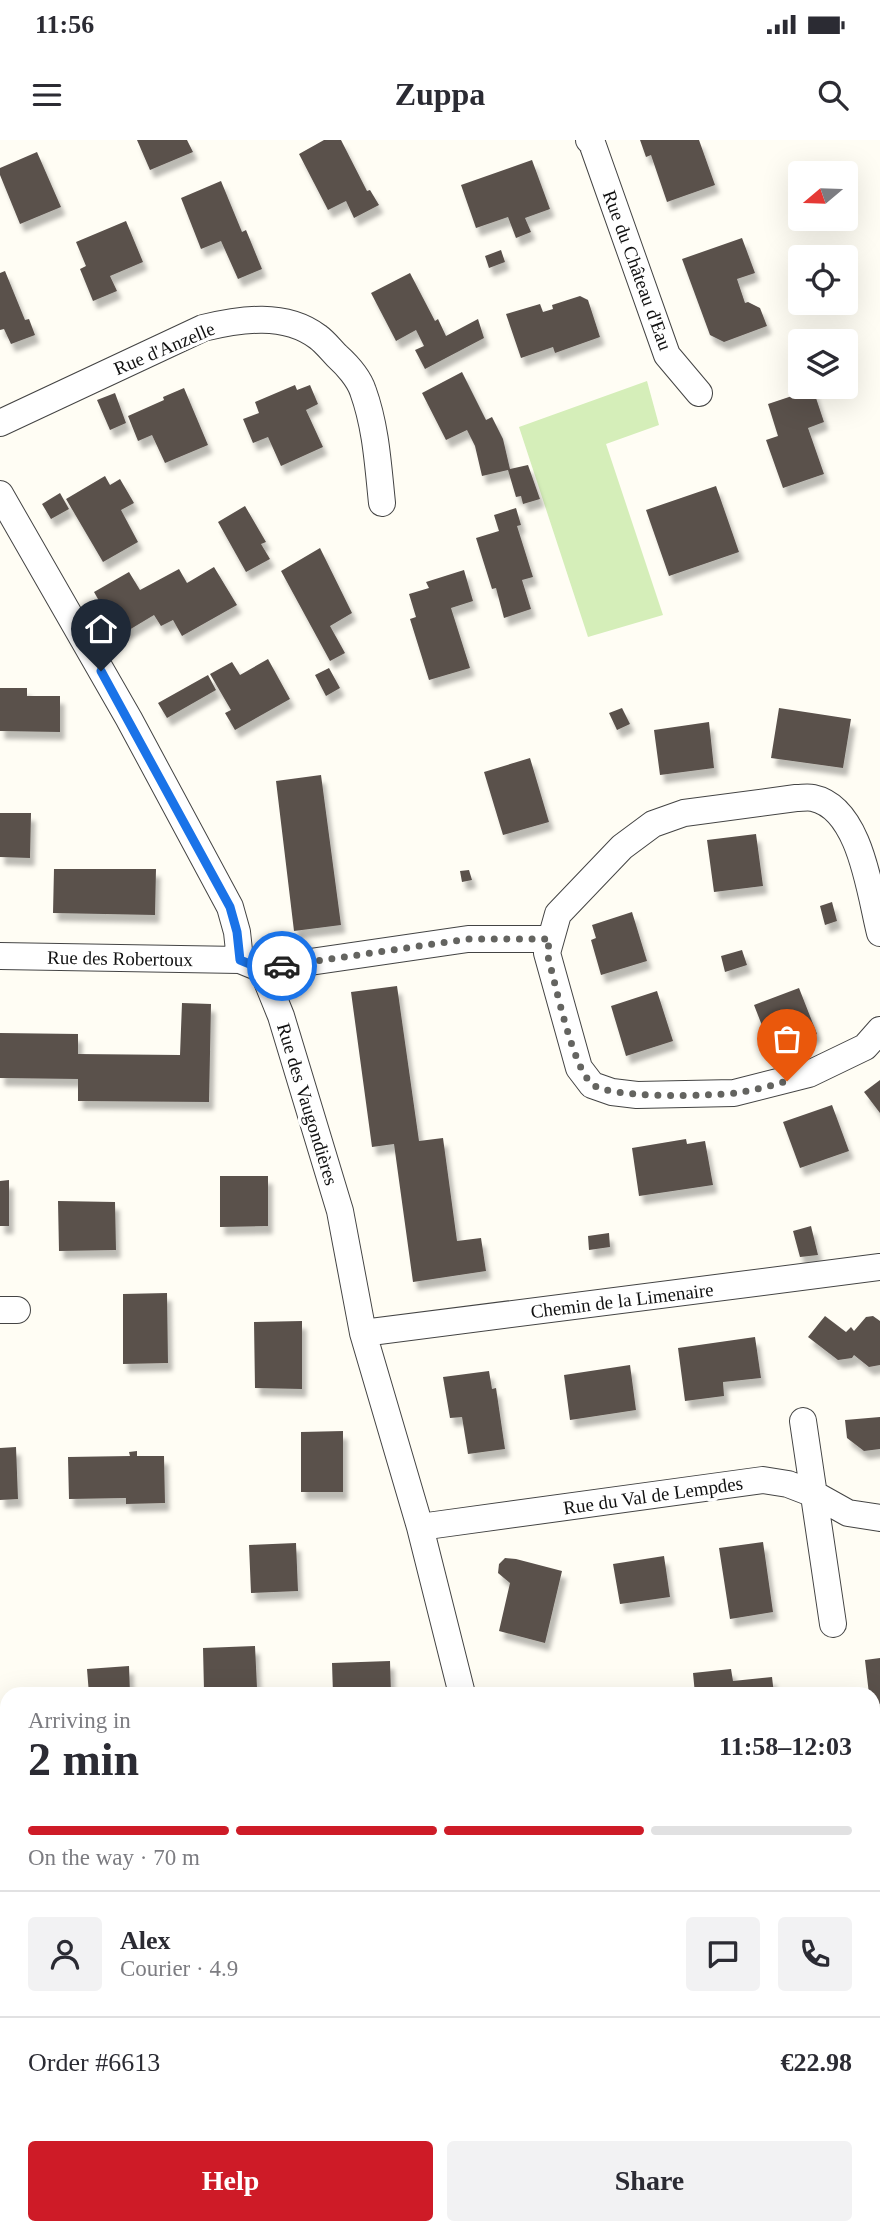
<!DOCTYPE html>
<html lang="en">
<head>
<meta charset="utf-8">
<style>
  :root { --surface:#fff; --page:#f2f2f3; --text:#2b2b33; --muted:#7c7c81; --line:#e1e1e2; --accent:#ce1b27 }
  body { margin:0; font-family:"Times New Roman",serif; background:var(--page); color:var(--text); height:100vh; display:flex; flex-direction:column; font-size:26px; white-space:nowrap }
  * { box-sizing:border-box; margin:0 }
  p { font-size:23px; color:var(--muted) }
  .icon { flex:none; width:38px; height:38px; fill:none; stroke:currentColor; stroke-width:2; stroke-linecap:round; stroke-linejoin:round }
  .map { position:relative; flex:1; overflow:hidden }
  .details { position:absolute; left:0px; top:1547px; width:880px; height:548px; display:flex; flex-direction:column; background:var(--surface); border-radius:21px 21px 0 0; box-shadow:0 7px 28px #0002 }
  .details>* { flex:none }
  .needle { width:46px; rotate:251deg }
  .fabs { position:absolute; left:788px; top:21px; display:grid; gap:14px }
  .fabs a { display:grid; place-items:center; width:70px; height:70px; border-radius:7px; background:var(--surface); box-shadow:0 7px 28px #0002; font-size:35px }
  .pin { position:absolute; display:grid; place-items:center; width:60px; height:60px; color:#fff; margin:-72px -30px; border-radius:50% 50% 50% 0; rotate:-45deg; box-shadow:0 0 7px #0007 }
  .pin .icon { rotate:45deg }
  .courier { position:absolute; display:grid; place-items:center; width:70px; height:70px; margin:-35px; border:5px solid #1a73e8; border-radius:50%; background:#fff; color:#222; box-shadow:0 2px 9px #0007 }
  .headline em { font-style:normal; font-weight:800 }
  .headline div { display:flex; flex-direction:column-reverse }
  .headline { display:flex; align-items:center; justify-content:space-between; height:119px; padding:0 28px }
  h1 { font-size:46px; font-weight:800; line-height:52px }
  .bar { display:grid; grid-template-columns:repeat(4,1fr); gap:10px 7px; align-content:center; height:84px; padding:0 28px }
  .bar i { height:9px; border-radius:5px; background:var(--line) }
  .bar .selected { background:var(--accent) }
  .bar p { grid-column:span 4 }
  .line { display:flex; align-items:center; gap:18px; padding:0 28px; border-top:2px solid var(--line) }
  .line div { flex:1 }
  .round { display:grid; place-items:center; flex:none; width:74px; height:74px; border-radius:7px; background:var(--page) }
  .action { display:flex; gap:14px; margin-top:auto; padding:14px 28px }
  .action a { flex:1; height:80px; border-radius:7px; background:var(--accent); color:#fff; font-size:28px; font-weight:800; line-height:80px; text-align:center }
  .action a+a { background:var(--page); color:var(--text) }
  .status { display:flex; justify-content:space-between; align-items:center; height:49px; padding:0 35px; background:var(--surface); direction:ltr }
  .status svg { height:19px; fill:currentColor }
  header { display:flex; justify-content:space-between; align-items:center; height:91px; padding:0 28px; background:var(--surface); font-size:32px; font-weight:800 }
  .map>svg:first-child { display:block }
  .green { fill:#d5eeb9 }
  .building { fill:#5a514c; filter:url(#shadow) }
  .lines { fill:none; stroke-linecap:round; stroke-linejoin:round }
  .street-casing { stroke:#444; stroke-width:28 }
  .street { stroke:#fff; stroke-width:26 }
  .done { stroke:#646460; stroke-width:7; stroke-dasharray:0 12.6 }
  .route { stroke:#1a73e8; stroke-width:9 }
  .labels { text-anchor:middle; stroke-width:7; stroke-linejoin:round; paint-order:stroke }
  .street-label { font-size:19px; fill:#111; stroke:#fff }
</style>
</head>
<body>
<div class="status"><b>11:56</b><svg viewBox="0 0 49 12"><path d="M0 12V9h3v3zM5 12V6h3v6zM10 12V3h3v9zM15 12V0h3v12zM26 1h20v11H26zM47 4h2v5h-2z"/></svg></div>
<header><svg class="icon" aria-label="menu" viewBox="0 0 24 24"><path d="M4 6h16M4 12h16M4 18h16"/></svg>Zuppa<svg class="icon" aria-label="search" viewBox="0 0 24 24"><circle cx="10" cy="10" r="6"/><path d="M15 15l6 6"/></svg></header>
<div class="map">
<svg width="880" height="2094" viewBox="0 0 880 2094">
  <defs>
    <filter id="shadow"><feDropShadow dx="4.5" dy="8" stdDeviation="2" flood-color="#0004"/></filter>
  </defs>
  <rect width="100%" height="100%" fill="#fffdf4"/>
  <path class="green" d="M647,241L659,285L606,304L663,475L588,497L519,287Z"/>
  <path class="building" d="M137,0H187L193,12L150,30Z
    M324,0H341L367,51L370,50L379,65L354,78L346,61L328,70L299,14Z
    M640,0H699L715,45L667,62L651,15L646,17Z
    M37,12L61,67L20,84L0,35V28Z
    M532,20L550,69L525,78L531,92L516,98L508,77L476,88L461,45Z
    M221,41L242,92L246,90L262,129L238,139L221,101L201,109L181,58Z
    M126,81L143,122L110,136L117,151L93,161L80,129L86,126L76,102Z
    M742,98L755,133L737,139L745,163L748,162L760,168L767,186L724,202L710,195L682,119Z
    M501,110L505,122L489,128L485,116Z
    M5,131L25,180L29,179L35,195L11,204L4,189L0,190V133Z
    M410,133L435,181L438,179L446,196L478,179L484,198L425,229L415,210L424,206L416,190L396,201L371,153Z
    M580,156L588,160L600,197L555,213L553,207L521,218L506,174L540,164L543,172L553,169L552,165Z
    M462,232L486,280L492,277L503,299L510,329L528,325L540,359L523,364L521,356L516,357L508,330L482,336L475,306L467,290L446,300L422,253Z
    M295,245L297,250L310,245L318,264L306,270L323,307L281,326L268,297L253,303L243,279L259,273L255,262Z
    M184,248L208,305L165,323L152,295L138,301L128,276L164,260L163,257Z
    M813,249L824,282L808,288L824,334L783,348L766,300L778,296L768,264Z
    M115,253L126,283L110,290L97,260Z
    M105,336L110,345L120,339L134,363L121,370L138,402L103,422L66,359Z
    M716,346L739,412L669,436L646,370Z
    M60,353L69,369L51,379L42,364Z
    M245,366L266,402L261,404L270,419L246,432L218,382Z
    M516,368L521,385L517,386L533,437L522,440L531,469L504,478L496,448L492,449L476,398L499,391L494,375Z
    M320,408L352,473L330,486L345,513L330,521L281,431Z
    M214,427L237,465L182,496L173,480L161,486L154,475L119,496L94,452L129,432L140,450L179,429L187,443Z
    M464,430L473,461L451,468L470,528L429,540L410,479L416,477L409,454L429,448L426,442Z
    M268,519L290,559L235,590L225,573L231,570L210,534L232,522L240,535Z
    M329,528L340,548L326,556L315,535Z
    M208,535L216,550L167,578L158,563Z
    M0,548H27V556H60V592L0,591Z
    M622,568L630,584L617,590L609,573Z
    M779,568L851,579L843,628L771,618Z
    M709,582L714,628L660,635L654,590Z
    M530,618L549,682L503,695L484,632Z
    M321,635L341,785L294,791L276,641Z
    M0,673H31L30,718L0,717Z
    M756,694L763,746L714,752L707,700Z
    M54,729H156L155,775L53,773Z
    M469,730L472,740L462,742L460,731Z
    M832,762L837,781L825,785L820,766Z
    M632,772L647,821L601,835L591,800L596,798L592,785Z
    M742,810L747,825L725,832L721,816Z
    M397,846L419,1001L443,998L457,1101L481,1098L486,1131L413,1142L394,1004L372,1007L351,852Z
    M799,848L817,894L772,911L754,865Z
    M657,851L673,901L626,916L611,866Z
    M182,863L211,864L209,962L78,961V939L0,938V893L78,894V914L180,915Z
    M880,940V973L864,952Z
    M832,965L849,1011L800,1028L783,982Z
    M686,999L687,1004L705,1001L713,1045L639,1056L632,1008Z
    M220,1036H268V1086L220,1087Z
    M9,1040V1086H0V1041Z
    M58,1061L115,1062L116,1110L59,1111Z
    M811,1086L818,1115L800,1117L793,1091Z
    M609,1093L610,1107L589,1110L588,1096Z
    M167,1153L168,1223L123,1224V1154Z
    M825,1176L846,1192L851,1187L854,1191L866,1177L873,1176L880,1181V1225L869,1227L854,1215L852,1218L838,1220L808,1197Z
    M302,1181V1249L255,1248L254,1182Z
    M755,1197L761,1238L723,1242L724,1256L685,1261L678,1208Z
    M630,1225L636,1270L570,1280L564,1235Z
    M489,1231L492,1249L496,1248L505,1309L468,1314L462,1277L450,1278L443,1237Z
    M880,1277V1309L864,1311L847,1298L845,1280Z
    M343,1291V1352H301V1292Z
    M16,1307L18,1359L0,1360V1308Z
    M137,1311V1316H164L165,1363L126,1364V1358L69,1359L68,1317L130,1316L129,1312Z
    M763,1402L773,1472L730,1479L719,1408Z
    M296,1403L298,1451L251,1453L249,1405Z
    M664,1416L670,1457L620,1464L613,1424Z
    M505,1418L516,1419L562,1431L545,1503L499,1491L510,1443L498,1433L499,1424Z
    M255,1506L257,1548L204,1550L203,1508Z
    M880,1518V1564L873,1565V1554H869L865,1520Z
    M390,1521L391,1554H333L332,1523Z
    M129,1526L130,1554H89L87,1529Z
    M731,1529L733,1541L772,1537L774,1554H695L693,1533Z
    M873,1830H877L876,1855H873Z
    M0,1870H3L6,1944H0Z
    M42,2088H121V2094H43Z"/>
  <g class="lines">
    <g class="street-casing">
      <path id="street" d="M589,0L592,3L667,215L699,253
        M0,283L203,188C241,179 285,172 318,197C325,202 331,210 337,216C347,225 359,239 363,251C376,287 378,325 382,363
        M0,354L129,579L230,767L237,792L240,820L262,829L281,876L340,1071L363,1193L420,1387L462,1554
        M880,793C870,754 861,668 813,658C808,657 802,658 796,658L684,673L653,684L622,707L558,774L547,813L579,928L592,945L612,952L637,955L734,953L809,934L865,907L880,890
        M0,816L240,820
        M262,829L468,799H549
        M0,1170H17
        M363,1193L880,1127
        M803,1281L833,1484
        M420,1387L763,1340L788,1344L814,1354L848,1373L880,1378
        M873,1610H880
        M485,2094V2088"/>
    </g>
    <use href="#street" class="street"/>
  </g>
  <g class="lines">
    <path class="done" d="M282,826L468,799H550L547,813C555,841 572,927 592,944C610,959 708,956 735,953C752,951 770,946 787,941"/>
    <path class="route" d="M101,531L230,767L237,792L240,820L262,829L282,826"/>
  </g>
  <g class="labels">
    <g class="street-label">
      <text transform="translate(638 130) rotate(70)" y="7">Rue du Château d'Eau</text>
      <text transform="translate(164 208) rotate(-23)" y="7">Rue d'Anzelle</text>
      <text transform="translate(120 818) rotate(1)" y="7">Rue des Robertoux</text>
      <text transform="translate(308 964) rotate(73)" y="7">Rue des Vaugondières</text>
      <text transform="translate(622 1160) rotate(-7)" y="7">Chemin de la Limenaire</text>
      <text transform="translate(653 1355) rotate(-8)" y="7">Rue du Val de Lempdes</text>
    </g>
  </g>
</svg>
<div class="fabs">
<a><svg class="needle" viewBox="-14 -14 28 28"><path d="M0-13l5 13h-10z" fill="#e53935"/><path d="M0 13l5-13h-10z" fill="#7c7c81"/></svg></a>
<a><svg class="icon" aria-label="locate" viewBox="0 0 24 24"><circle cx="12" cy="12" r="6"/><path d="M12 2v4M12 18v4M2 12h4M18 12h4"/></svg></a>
<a><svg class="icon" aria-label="layers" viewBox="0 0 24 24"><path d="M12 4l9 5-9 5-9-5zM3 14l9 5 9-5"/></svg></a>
</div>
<div class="pin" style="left:787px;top:941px;background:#ea580c"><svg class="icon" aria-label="bag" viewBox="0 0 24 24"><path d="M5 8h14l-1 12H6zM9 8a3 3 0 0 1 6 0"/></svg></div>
<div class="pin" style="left:101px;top:531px;background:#1f2937"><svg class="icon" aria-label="home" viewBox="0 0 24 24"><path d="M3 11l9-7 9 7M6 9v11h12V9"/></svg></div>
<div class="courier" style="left:282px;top:826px"><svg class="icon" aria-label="car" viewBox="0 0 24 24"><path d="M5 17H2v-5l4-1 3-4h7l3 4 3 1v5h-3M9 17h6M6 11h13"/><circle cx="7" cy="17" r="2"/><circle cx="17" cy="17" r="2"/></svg></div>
<section class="details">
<div class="headline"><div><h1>2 min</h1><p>Arriving in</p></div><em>11:58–12:03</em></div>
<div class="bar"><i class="selected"></i><i class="selected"></i><i class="selected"></i><i></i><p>On the way · 70 m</p></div>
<div class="line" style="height:126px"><a class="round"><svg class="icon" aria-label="person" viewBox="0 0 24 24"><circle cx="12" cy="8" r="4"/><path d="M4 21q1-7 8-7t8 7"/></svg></a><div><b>Alex</b><p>Courier · 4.9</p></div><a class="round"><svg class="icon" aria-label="chat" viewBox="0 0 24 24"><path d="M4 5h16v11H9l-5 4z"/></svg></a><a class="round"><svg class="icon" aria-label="phone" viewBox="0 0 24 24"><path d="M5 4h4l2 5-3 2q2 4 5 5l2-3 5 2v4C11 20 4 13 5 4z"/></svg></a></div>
<div class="line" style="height:91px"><div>Order #6613</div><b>€22.98</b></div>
<div class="action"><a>Help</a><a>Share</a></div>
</section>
</div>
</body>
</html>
